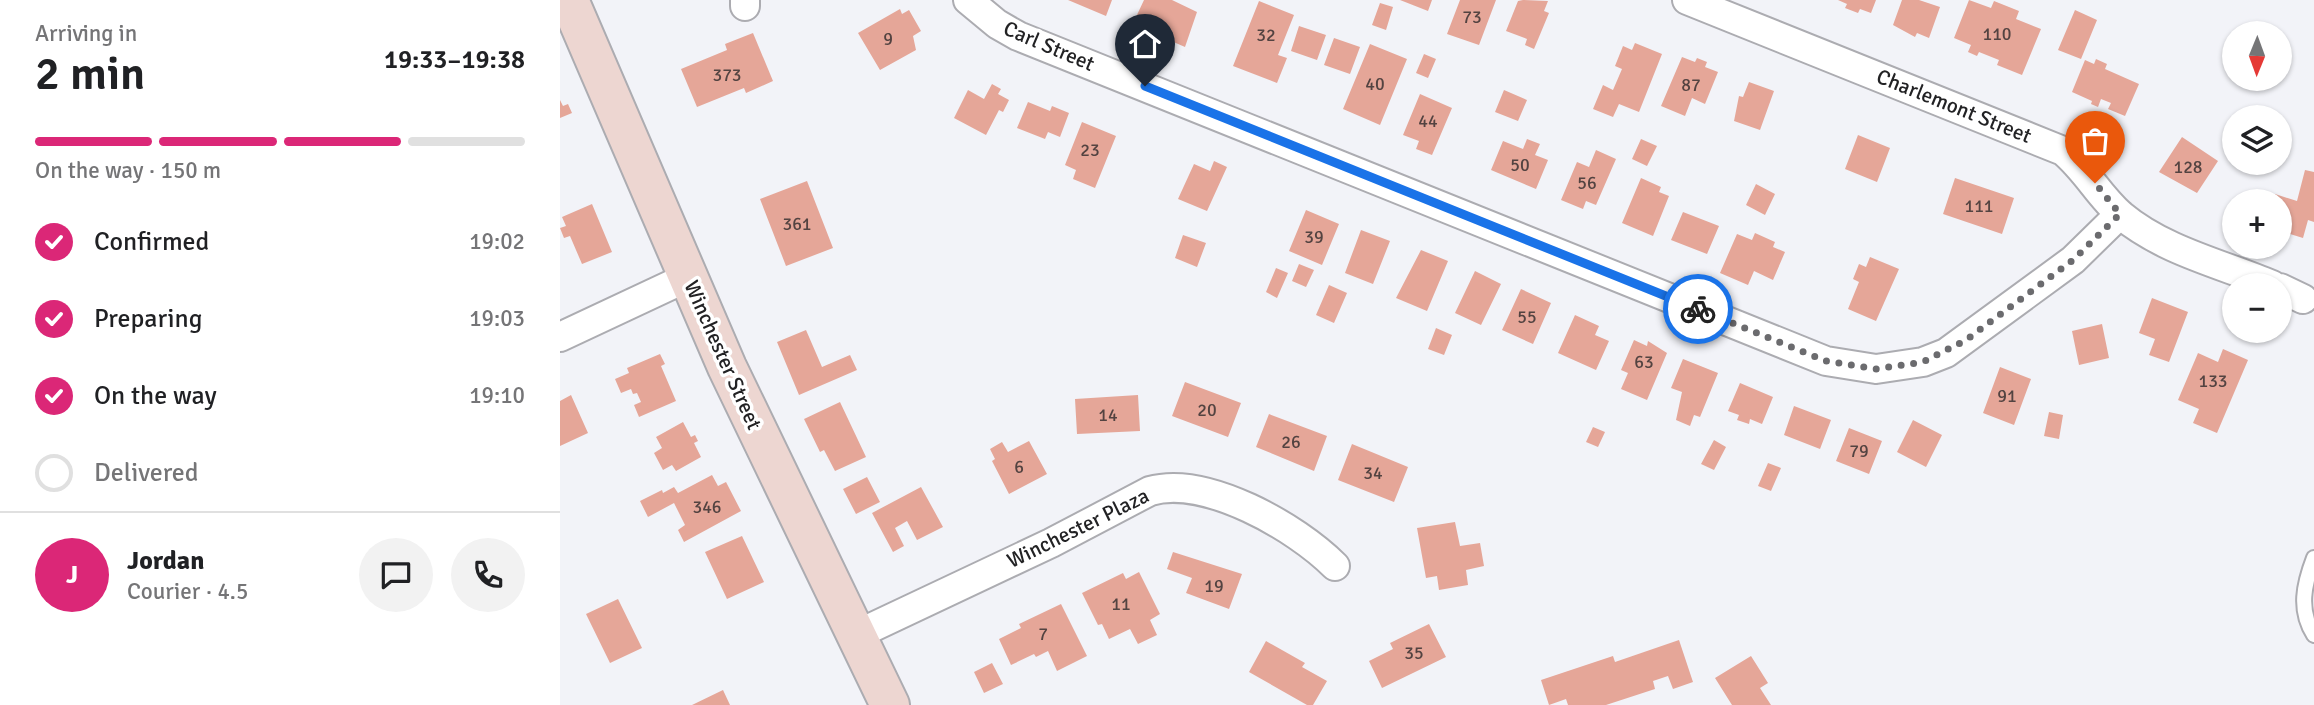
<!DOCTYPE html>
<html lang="en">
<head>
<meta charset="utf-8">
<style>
  :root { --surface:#fff; --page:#f2f2f2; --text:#202124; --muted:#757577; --line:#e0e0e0; --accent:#db2777 }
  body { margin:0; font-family:Signika,sans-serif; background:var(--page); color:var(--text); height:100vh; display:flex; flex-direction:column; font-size:26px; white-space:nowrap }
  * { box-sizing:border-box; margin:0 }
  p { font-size:23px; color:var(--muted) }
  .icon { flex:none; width:38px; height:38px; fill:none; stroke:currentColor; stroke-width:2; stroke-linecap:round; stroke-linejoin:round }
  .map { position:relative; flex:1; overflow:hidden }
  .panel { display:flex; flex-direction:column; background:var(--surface); width:560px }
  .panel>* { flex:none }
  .needle { width:46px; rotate:181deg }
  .buttons { position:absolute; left:1662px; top:21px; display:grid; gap:14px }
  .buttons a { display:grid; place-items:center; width:70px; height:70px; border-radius:50%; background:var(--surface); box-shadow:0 2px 5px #0004; font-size:35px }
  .pin { position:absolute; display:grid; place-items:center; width:60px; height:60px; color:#fff; margin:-72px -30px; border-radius:50% 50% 50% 0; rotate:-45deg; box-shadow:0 0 7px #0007 }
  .pin .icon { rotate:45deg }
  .courier { position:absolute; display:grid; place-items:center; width:70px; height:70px; margin:-35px; border:5px solid #1a73e8; border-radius:50%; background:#fff; color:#222; box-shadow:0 2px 9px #0007 }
  .overview em { font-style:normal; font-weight:600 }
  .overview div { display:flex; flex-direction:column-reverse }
  .overview { display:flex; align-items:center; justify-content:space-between; height:119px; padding:0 35px }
  h1 { font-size:46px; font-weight:600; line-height:52px }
  .bar { display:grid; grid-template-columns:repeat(4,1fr); gap:10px 7px; align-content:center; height:84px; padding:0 35px }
  .bar i { height:9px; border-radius:5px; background:var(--line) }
  .bar .current { background:var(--accent) }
  .bar p { grid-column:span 4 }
  .line { display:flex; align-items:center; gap:18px; padding:0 35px; border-top:2px solid var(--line) }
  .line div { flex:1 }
  .round { display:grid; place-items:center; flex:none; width:74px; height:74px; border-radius:37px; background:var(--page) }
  ol { padding:0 35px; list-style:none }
  li { display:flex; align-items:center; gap:21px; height:77px }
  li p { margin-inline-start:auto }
  li .icon { padding:7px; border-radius:50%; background:var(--accent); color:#fff; stroke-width:4 }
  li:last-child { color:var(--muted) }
  li i { width:38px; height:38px; border:4px solid var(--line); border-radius:50% }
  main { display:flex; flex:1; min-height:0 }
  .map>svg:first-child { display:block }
  .building { fill:#e5a698 }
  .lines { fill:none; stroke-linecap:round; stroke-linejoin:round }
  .lane-casing { stroke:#acacb1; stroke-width:18 }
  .street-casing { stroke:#acacb1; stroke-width:32 }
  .secondary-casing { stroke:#acacb1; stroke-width:42 }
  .lane { stroke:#fff; stroke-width:14 }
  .street { stroke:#fff; stroke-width:28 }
  .secondary { stroke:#edd6d1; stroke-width:38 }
  .done { stroke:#6b6b6e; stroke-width:7; stroke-dasharray:0 12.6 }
  .route { stroke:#1a73e8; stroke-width:9 }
  .labels { text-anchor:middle; stroke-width:7; stroke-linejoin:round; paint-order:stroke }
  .number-label { font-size:18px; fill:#534341 }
  .street-label { font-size:21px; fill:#222224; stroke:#fff }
</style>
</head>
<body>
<main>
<section class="panel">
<div class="overview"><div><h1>2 min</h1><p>Arriving in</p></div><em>19:33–19:38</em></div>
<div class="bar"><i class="current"></i><i class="current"></i><i class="current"></i><i></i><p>On the way · 150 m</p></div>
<ol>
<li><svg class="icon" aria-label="check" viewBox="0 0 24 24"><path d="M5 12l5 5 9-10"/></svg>Confirmed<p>19:02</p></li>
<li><svg class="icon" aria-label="check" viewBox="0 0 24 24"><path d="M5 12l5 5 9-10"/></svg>Preparing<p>19:03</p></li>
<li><svg class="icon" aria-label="check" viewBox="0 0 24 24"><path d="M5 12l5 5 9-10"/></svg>On the way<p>19:10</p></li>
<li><i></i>Delivered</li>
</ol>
<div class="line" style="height:126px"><b class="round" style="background:var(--accent);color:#fff">J</b><div><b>Jordan</b><p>Courier · 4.5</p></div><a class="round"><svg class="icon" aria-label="chat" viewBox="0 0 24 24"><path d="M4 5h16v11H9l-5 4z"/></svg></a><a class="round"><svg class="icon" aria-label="phone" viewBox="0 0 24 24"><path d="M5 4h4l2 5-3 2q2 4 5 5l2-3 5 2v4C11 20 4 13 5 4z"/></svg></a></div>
</section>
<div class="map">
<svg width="1754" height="705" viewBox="0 0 1754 705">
  <rect width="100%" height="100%" fill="#f2f3f8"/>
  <path class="building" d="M508,0H552L546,16Z
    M584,0H612L637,12L625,47L595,34L590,44L568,34Z
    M840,0H872L868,11Z
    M900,0H936L919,45L887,34Z
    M963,0L988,1L984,11L989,13L974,49L965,45L967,39L946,31L958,1Z
    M1278,0H1316L1311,13L1300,9L1298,13L1285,8L1287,4Z
    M1342,0H1359L1380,7L1369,38L1357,33L1355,37L1333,25Z
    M1409,0L1431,8L1434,1L1459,11L1456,19L1481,29L1462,75L1437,65L1439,60L1419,52L1417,56L1408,52L1411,45L1394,38Z
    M699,1L734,15L718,55L727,58L717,83L673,66Z
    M820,3L833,7L826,30L812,25Z
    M340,9L342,14L349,10L361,31L353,36L356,50L320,70L298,33Z
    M1515,10L1537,20L1521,59L1498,50Z
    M739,26L766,35L757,60L731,51Z
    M193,33L213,81L186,93L184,88L137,107L121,69L167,50L165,44Z
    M774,38L800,47L790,74L764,65Z
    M1075,43L1102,54L1079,112L1059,104L1053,117L1033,109L1043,85L1053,90L1062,69L1055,66L1063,46L1072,50Z
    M810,44L847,59L820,125L783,109Z
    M864,54L876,59L868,78L856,73Z
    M1122,57L1135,62L1137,58L1147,62L1145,67L1158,72L1145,104L1132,98L1125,116L1101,106Z
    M1536,59L1547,64L1545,69L1579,84L1565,116L1548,109L1551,103L1541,99L1538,107L1531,104L1532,101L1512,92L1525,60L1534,64Z
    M1189,82L1214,91L1200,130L1174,121L1179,96L1183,97Z
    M432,84L441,89L438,94L449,100L443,112L439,110L426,135L394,118L408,90L424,99Z
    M944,90L967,100L958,121L935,112Z
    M860,94L892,108L872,155L856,149L859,141L843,135Z
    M0,100L3,106L8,104L12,113L0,118Z
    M468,102L490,111L492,106L509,113L500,137L488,132L485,139L457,128Z
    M522,122L556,136L535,188L513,179L516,170L505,165Z
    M1298,135L1330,148L1317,182L1285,169Z
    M1622,137L1658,161L1637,193L1599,172Z
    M967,139L980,144L975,155L988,160L976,189L931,170L943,141L963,149Z
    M1081,139L1097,146L1087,166L1072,159Z
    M1036,150L1056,159L1036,205L1026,201L1023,209L1001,200L1017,162L1029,167Z
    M654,161L667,167L647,211L618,199L634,164L650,171Z
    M1745,170L1754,172V222L1748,220L1743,238L1720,231V201H1713L1715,194L1737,201Z
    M1081,178L1101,187L1099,192L1109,196L1093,236L1062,223Z
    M1395,178L1454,198L1442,234L1383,214Z
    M247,181L273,248L226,266L200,199Z
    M1196,184L1215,194L1205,215L1186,205Z
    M32,204L52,252L22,264L10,236L4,238L0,228L6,226L2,217Z
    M746,210L779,224L762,265L729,251Z
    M1123,212L1159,226L1147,254L1111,240Z
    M801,230L830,241L813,284L785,273Z
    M1195,233L1215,242L1213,247L1225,252L1213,280L1194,271L1188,285L1160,273L1177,234L1192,240Z
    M623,235L646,243L637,267L615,258Z
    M861,250L888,261L867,311L836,298Z
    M1310,257L1339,269L1316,321L1288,309L1299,282L1293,279L1299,264L1306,267Z
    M739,264L754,270L746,287L732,281Z
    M716,268L728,273L717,298L706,292Z
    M915,271L941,284L921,325L895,313Z
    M769,285L787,293L774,323L756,315Z
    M961,289L991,303L973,344L942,330Z
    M1592,298L1628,312L1609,362L1589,355L1595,339L1579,333Z
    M1015,315L1039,326L1035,335L1049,341L1036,370L998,353Z
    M1542,324L1549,358L1519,365L1512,331Z
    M876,328L892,335L884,355L868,349Z
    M246,330L262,367L290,355L297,370L239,395L217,342Z
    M1074,340L1087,346L1088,341L1107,353L1087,400L1061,389L1068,373L1061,370Z
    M1663,349L1688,360L1657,433L1633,423L1639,409L1618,400L1638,353L1658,362Z
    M100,354L105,364L101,366L116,401L79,417L74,405L81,402L77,393L73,394L71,389L61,393L55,379L69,373L67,368Z
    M1123,359L1158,373L1140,417L1134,415L1130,426L1116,420L1122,392L1111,388Z
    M1440,367L1471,379L1454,425L1423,413Z
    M625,382L681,403L668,437L612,416Z
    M1180,383L1213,397L1202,424L1190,419L1189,424L1177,420L1179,415L1168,411Z
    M11,395L28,433L0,446V401Z
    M578,395L580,431L517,434L515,399Z
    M280,402L306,457L275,471L264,450L260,452L244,419Z
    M1234,406L1271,420L1260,449L1224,435Z
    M1489,412L1503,415L1499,439L1484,436Z
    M709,414L767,436L754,471L696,447Z
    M1353,420L1382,435L1366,467L1337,452Z
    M123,422L131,437L135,435L138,441L134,443L141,457L116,471L112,465L103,470L94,453L102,448L96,437Z
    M1033,427L1045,432L1038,447L1026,442Z
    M1289,428L1322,441L1309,474L1276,461Z
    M1154,440L1166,447L1154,470L1141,464Z
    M469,441L487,474L449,494L432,461L435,459L430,449L442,442L448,452Z
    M792,444L848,467L834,502L778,480Z
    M1208,463L1221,468L1211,491L1198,486Z
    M152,475L158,486L166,482L181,511L124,542L118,530L125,525L114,503L88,517L80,501L102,490L103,493L114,487L118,493Z
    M307,477L320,502L296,514L283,489Z
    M361,487L383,527L357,540L347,521L335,528L344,546L333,552L312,513Z
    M895,522L900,546L920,543L924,566L906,570L908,585L879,590L877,576L866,578L857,528Z
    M182,536L204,582L167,599L145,552Z
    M613,552L682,574L669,609L626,593L632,578L607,569Z
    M579,572L600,614L590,620L597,635L578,644L570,629L549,639L542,624L538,625L522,593L563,573L566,579Z
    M58,599L82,648L50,663L26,614Z
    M501,604L527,656L497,671L488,651L476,657L474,654L451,665L439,639L461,628L459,624Z
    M869,624L886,657L822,688L809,661L833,649L830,643Z
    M1119,640L1133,682L1113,689L1108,676L1093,681L1095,689L1046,705H1008L1006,699L989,705L981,680L1053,656L1055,662Z
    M706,641L745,663L742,667L767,681L753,705H747L689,672Z
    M1191,656L1208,683L1200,688L1211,705H1172L1155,678Z
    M432,663L443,684L424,693L414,672Z
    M163,690L170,705H132Z"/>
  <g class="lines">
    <g class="lane-casing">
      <path id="lane" d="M1754,558C1744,584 1738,610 1754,635"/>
    </g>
    <g class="street-casing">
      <path id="street" d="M408,0L437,24L458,36L1266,361L1316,369L1363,362L1386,353L1513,260L1560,214
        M1127,0L1503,151C1526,170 1539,196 1561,215C1604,251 1662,264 1712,285
        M185,6V0
        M1720,288L1743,299
        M0,337L128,277
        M296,635L491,543L590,491C646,475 736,527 775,566"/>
    </g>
    <g class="secondary-casing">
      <path id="secondary" d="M9,0L167,367L330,705"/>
    </g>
    <use href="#lane" class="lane"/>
    <use href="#street" class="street"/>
    <use href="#secondary" class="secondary"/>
  </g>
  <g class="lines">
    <path class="done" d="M1138,309L1266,361L1316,369L1363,362L1406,340L1513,260L1560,214L1535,183"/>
    <path class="route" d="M585,86L1138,309"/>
  </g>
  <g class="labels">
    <g class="number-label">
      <text x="912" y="23">73</text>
      <text x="1437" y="40">110</text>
      <text x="706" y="41">32</text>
      <text x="328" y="45">9</text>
      <text x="167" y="81">373</text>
      <text x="815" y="90">40</text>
      <text x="1131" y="91">87</text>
      <text x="868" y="127">44</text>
      <text x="530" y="156">23</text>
      <text x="960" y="171">50</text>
      <text x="1628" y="173">128</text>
      <text x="1027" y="189">56</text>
      <text x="1419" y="212">111</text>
      <text x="237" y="230">361</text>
      <text x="754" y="243">39</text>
      <text x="967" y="323">55</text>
      <text x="1084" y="368">63</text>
      <text x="1653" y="387">133</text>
      <text x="1447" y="402">91</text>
      <text x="647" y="416">20</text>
      <text x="548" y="421">14</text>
      <text x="731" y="448">26</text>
      <text x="1299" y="457">79</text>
      <text x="459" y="473">6</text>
      <text x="813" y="479">34</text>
      <text x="147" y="513">346</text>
      <text x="654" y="592">19</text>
      <text x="561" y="610">11</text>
      <text x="483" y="640">7</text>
      <text x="854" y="659">35</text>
    </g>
    <g class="street-label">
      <text transform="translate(489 46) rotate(23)" y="7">Carl Street</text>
      <text transform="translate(1394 106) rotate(22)" y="7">Charlemont Street</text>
      <text transform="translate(163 355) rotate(66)" y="7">Winchester Street</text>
      <text transform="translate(518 528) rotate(-26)" y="7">Winchester Plaza</text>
    </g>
  </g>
</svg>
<div class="buttons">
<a><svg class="needle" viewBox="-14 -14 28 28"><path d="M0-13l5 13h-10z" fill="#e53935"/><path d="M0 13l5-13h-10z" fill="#757577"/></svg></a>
<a><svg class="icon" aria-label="layers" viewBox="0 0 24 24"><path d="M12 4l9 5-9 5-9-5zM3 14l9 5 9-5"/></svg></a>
<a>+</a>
<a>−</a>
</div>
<div class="pin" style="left:1535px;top:183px;background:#ea580c"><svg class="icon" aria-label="bag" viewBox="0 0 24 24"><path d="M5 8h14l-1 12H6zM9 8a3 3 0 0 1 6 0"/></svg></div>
<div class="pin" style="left:585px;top:86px;background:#1f2937"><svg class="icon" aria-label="home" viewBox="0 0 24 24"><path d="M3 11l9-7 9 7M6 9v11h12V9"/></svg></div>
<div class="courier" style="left:1138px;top:309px"><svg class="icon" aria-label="bike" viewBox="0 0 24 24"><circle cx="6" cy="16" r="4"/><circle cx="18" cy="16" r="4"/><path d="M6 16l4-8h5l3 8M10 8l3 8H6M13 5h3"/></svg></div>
</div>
</main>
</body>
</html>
